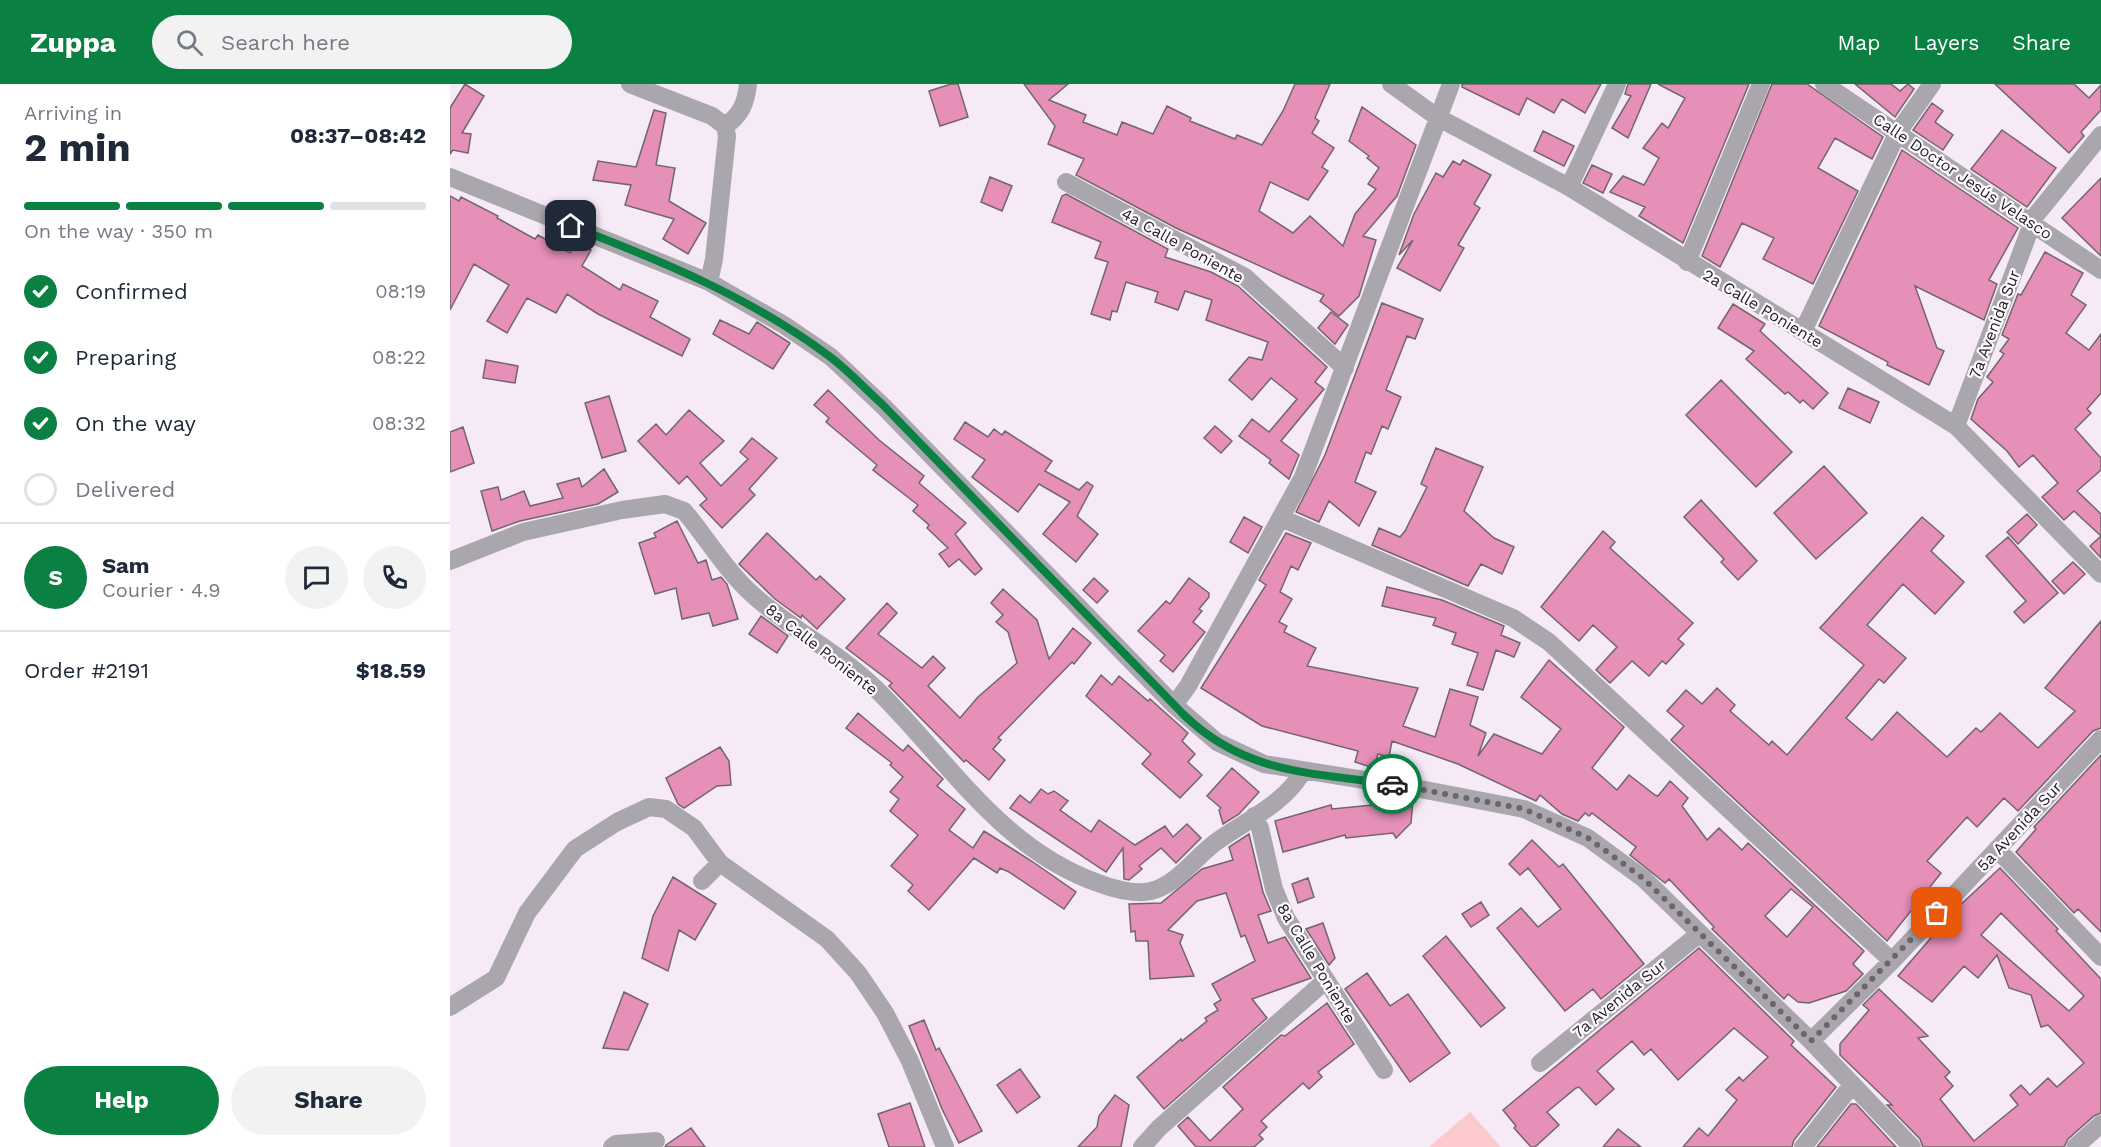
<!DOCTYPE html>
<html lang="en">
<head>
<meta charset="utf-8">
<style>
  :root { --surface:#fff; --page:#f2f2f3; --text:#1f2937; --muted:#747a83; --line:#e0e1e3; --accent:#0b8043 }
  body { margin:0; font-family:"Work Sans",sans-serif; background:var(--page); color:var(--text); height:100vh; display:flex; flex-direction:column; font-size:22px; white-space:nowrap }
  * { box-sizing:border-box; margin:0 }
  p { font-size:20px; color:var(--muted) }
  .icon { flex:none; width:33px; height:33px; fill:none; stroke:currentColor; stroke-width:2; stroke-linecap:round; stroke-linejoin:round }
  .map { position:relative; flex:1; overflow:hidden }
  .sheet { display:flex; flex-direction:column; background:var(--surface); width:450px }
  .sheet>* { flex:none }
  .pin { position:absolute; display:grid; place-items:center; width:51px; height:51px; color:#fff; margin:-26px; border-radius:12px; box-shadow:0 3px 9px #0006 }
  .courier { position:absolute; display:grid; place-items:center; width:60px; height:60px; margin:-30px; border:4px solid #0b8043; border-radius:50%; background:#fff; color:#222; box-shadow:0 2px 8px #0007 }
  .overview em { font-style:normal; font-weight:700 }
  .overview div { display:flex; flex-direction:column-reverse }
  .overview { display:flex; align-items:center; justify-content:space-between; height:102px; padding:0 24px }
  h1 { font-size:39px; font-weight:700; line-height:45px }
  .bar { display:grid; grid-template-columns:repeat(4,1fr); gap:9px 6px; align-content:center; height:72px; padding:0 24px }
  .bar i { height:8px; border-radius:4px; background:var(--line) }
  .bar .on { background:var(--accent) }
  .bar p { grid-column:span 4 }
  .line { display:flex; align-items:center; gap:15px; padding:0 24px; border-top:2px solid var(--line) }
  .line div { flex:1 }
  .round { display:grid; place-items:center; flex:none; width:63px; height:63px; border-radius:32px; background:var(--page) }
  ol { padding:0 24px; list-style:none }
  li { display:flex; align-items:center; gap:18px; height:66px }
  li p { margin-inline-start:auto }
  li .icon { padding:6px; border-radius:50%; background:var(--accent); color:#fff; stroke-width:4 }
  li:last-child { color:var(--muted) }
  li i { width:33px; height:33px; border:3px solid var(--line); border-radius:50% }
  .button { display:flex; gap:12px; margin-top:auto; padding:12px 24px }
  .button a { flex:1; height:69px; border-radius:36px; background:var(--accent); color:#fff; font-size:24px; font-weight:700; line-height:69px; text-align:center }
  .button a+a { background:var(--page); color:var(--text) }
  header { display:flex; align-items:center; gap:36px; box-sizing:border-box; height:84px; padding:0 30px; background:var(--accent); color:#fff }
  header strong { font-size:28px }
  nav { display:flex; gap:33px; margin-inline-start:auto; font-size:21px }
  .search { width:420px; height:54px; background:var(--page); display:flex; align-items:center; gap:15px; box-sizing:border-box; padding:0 21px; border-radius:33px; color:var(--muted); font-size:22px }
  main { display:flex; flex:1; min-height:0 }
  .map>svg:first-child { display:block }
  .green { fill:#fcc9cd }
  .building { fill:#e58fb9; stroke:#73656b; stroke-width:1.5; fill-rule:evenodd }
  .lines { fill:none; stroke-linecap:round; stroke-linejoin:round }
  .minor { stroke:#a9a7ad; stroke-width:18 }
  .done { stroke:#6b656c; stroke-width:6; stroke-dasharray:0 10.8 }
  .route { stroke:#0b8043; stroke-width:8 }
  .labels { text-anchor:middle; stroke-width:4.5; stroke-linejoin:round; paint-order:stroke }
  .street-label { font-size:16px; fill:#211d21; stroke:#fefaff }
</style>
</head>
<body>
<header>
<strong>Zuppa</strong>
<div class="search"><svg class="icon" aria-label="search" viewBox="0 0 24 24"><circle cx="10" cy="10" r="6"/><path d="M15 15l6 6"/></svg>Search here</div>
<nav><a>Map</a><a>Layers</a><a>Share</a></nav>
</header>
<main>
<section class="sheet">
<div class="overview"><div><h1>2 min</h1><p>Arriving in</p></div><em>08:37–08:42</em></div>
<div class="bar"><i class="on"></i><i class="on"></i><i class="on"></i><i></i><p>On the way · 350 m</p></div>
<ol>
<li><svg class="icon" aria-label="check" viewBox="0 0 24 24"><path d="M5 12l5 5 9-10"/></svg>Confirmed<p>08:19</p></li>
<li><svg class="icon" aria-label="check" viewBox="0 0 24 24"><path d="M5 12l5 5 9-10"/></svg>Preparing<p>08:22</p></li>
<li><svg class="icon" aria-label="check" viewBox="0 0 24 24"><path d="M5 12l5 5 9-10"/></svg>On the way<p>08:32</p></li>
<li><i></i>Delivered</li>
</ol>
<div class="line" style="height:108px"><b class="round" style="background:var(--accent);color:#fff">S</b><div><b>Sam</b><p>Courier · 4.9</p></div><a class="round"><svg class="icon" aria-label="chat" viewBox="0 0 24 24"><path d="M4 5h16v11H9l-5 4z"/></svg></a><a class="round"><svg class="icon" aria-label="phone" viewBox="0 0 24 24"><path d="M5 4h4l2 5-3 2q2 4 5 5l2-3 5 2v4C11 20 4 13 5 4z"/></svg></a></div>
<div class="line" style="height:78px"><div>Order #2191</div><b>$18.59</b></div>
<div class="button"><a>Help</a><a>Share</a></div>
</section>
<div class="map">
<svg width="1651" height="1063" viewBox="0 0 1651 1063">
  <rect width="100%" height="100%" fill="#f5eaf6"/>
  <path class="green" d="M1020,1028L1051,1063H979Z"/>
  <path class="building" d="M15,0L34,12L12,49L21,50L18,69L3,66L0,70V24Z
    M501,0H508L518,33L490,42L479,7Z
    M574,0H618L599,16L636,31L633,38L667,51L672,38L703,50L717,22L741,34L740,37L785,55L787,51L812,61L833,27L845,0H880L865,34L869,37L862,49L884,64L872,83L878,87L858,116L820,98L809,127L843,149L860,132L893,162L905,130L926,105L918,100L929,84L917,74L919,72L899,57L912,23L966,61L947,112L913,152L926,156L909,212L889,232L870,217L874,211L726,144L626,91L634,75L598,60L605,42Z
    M1012,0H1151L1135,29L1112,15L1104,29L1077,14L1069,31L1012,3Z
    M1178,0H1201L1178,54L1162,44L1181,12L1175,10Z
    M1208,0H1299L1233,159L1189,132L1195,123L1160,108L1173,92L1194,101L1209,74L1193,64L1212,39L1218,44L1235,14Z
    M1322,0H1357L1433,53L1422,75L1385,54L1368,84L1408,107L1363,200L1313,175L1324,154L1292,139L1270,183L1252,172Z
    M1405,0H1441L1450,7L1458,0L1464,5L1445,33Z
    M1545,0H1624L1639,14L1651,1V26L1631,48L1634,52L1619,69Z
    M1482,19L1493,27L1485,38L1503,51L1493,66L1463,46Z
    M204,26L216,29L206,81L225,84L219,117L256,139L238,170L213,155L224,135L175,121L181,101L143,96L148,77L186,83Z
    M1552,46L1606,84L1577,123L1521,85Z
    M1093,47L1124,62L1114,82L1084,67Z
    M1452,66L1568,144L1539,196L1547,200L1534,236L1465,202L1487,264L1494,267L1479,301L1437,281L1438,278L1369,242Z
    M1013,76L1041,91L1024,120L1030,124L1008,161L1014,164L990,207L947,184L963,156L949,171L964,130L986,89L993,93L1003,77L1010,81Z
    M1142,81L1162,90L1153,109L1133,99Z
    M540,93L562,102L552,127L531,118Z
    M1651,94V172L1612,134Z
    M616,110L718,165L715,173L761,188L788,202L877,283L865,298L874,305L831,357L849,371L839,395L819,379L821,376L789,352L802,335L819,348L847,315L821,294L802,316L779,296L799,273L812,276L818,258L756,236L762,216L735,207L728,226L705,218L708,208L676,198L667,228L662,227L660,236L641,230L658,178L645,174L651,158L602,138L612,112Z
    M0,112L9,117L11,113L48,132L47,134L85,155L88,151L120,169L126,158L141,166L132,182L170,206L173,200L208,217L200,233L240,255L232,272L148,230L117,210L106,229L77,214L57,249L37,237L59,201L24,180L0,226Z
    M1595,168L1633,189L1621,211L1636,221L1616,249L1639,266L1651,250V309L1637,325L1641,329L1625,345L1651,374V386L1627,407L1651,430V474L1640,462L1651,452L1624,427L1614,436L1592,413L1608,399L1583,371L1569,383L1557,367L1521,335L1528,315L1543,298L1537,293L1554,270L1550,267L1559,255L1552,251L1568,210L1571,211Z
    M932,219L973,235L965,255L957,252L936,306L951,313L938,345L932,342L921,370L916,368L905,398L926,408L909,442L879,417L869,438L846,428L875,371Z
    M1283,220L1315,240L1310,247L1378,309L1363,325L1353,316L1350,319L1338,308L1335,310L1296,275L1304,267L1268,244Z
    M881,228L898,241L885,260L868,244Z
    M270,236L299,250L307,238L340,259L323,285L263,250Z
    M36,276L68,282L65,299L33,294Z
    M1271,296L1342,368L1306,403L1236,331Z
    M1398,304L1429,318L1420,339L1389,324Z
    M378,306L429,356L474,392L469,399L516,439L505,450L532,485L525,491L509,475L499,483L489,470L498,464L477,444L479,441L463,427L468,421L423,386L427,381L376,338L379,334L364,321Z
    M159,312L176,367L152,374L135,319Z
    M239,326L274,357L250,379L271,402L298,375L290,368L302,354L327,374L299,405L305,411L272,444L250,421L257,415L237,392L229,400L188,357L206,340L216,351Z
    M515,338L538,353L544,345L552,351L555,347L602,377L595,387L629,406L637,398L643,402L627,432L648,450L626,478L593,450L620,418L589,400L568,428L522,393L535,376L504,355Z
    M765,342L782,357L771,369L754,354Z
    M13,343L24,379L0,388V348Z
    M986,364L1033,383L1014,427L1044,454L1064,463L1052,490L1031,480L1018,502L922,461L929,444L950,453L955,447L977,403L971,400Z
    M1374,382L1417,429L1366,475L1324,429Z
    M154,385L168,408L148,420L70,437L42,447L31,407L48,403L51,416L74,407L80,422L113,414L107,400L129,394L132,403Z
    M1251,416L1307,477L1288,496L1271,478L1274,475L1234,433Z
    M1577,430L1587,441L1568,460L1557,448Z
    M794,433L812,443L798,469L780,458Z
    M1472,433L1494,452L1481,467L1514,498L1485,530L1453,500L1417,541L1456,574L1434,599L1429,595L1396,634L1422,656L1447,628L1497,673L1526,644L1531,648L1550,629L1588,664L1625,627L1595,604L1651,537V644L1643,647L1568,727L1554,714L1527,743L1517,733L1477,777L1491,789L1437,857L1221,656L1234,642L1217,627L1236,606L1252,620L1267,604L1285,621L1280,627L1319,661L1322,657L1337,671L1414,581L1370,544Z
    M227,437L248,479L256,476L262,496L271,493L277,500L288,535L263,542L259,529L232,535L226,504L205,510L189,459L206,453L204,449Z
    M1153,447L1165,458L1160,464L1243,539L1228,555L1234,560L1216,580L1212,577L1199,592L1182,577L1160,599L1146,586L1167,563L1143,541L1129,557L1091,523Z
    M317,449L366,496L370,492L395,515L367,545L352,531L351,534L325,515L289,480Z
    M836,449L861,459L848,486L841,482L830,508L842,515L829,538L837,542L834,548L866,564L857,582L968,604L953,642L985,653L1000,605L1028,613L1020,641L1036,649L1028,672L1044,650L1092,670L1111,645L1071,613L1099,576L1174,643L1142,684L1167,706L1179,691L1205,711L1208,712L1220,697L1238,714L1232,722L1257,756L1269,744L1292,766L1298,759L1414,867L1403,880L1413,890L1396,907L1359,919L1348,918L1338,910L1334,915L1262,845L1264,843L1219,795L1215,799L1180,771L1186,763L1142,729L1139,732L1135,729L1128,737L1112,730L1090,711L1086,717L1008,680L942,657L939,673L928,670L924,684L905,678L908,667L812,642L751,604L816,501L809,496ZM1341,805L1363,823L1337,853L1315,832Z
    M1558,453L1608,509L1574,539L1564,528L1576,517L1536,472Z
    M1623,478L1635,490L1614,510L1602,497Z
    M644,494L658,507L647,519L633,506Z
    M739,494L759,509V513L749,525L752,527L743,538L755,548L723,588L710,577L715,571L688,547L716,517L720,520Z
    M937,503L992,516L1054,542L1051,551L1070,559L1064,573L1046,566L1033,606L1017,601L1028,569L1002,560L1006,549L983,541L986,534L932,522Z
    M553,505L587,536L599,575L623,544L641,559L624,580L622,578L548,654L551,656L543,665L555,676L539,696L516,676L514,678L439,602L442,599L396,564L437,519L447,529L428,550L472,584L483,572L495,584L478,602L510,634L528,613L567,579L558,548L546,538L553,531L541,519Z
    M311,532L338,552L327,569L299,550Z
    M651,591L662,601L669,592L698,617L700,615L738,649L732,657L745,670L738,678L752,691L730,714L692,680L701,670L636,612Z
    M408,629L453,667L458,661L493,695L487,702L515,725L499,746L523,764L534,747L583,778L626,808L614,825L559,788L550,784L547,789L524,774L479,826L458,807L463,801L441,782L468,751L440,727L449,715L440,708L453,693L440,681L442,679L396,644Z
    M270,663L279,677L281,701L267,702L234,724L228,720L216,694Z
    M1651,671V848L1628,825L1624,829L1566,768L1586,745L1584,743Z
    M782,684L809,708L789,730L773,740L769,726L771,724L757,712Z
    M591,705L598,710L604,707L618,717L610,726L641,748L649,736L685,761L715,742L723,753L737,740L751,754L726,779L711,764L689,782L692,785L679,796L674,795L673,764L656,788L560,724L570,711L580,719Z
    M943,713L963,715L961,739L946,754L943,749L896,754L895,751L833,768L825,737L881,721L882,725L943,719Z
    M799,750L813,808L821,827L808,831L818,859L835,853L861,894L802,915L817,934L714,1025L687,993L731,955L732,957L757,937L755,934L768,926L764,920L771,916L762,900L805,877L795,851L791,853L776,809L747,817L718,846L733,851L730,859L744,892L700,895L698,857H686L685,847L681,848L679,820L711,819L752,785L783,776L779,763Z
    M1082,756L1109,783L1113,780L1194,880L1151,915L1143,905L1115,927L1047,844L1071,824L1088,843L1111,825L1078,784L1070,791L1059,780Z
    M1550,784L1608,845L1606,847L1651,895V1029L1644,1032L1618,1055L1614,1063H1473L1470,1055L1437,1021H1442L1390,971V960L1419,926L1413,921L1429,905L1478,952L1468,954L1500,988L1495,993L1503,1002L1490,1015L1524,1057L1568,1021L1560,1011L1571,1001L1580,1011L1598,994L1607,1003L1634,979L1598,941L1591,943L1581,911L1559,904L1547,871L1528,894L1514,882L1482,918L1448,892L1507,824ZM1551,829L1634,912L1619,927L1531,851Z
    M223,793L266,820L245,856L229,846L218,887L192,874L203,832Z
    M858,794L864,813L848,819L842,800Z
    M1031,818L1039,831L1021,843L1012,830Z
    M873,839L885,874L879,881L856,845Z
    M996,852L1055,924L1031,943L973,872Z
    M1249,864L1344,957L1341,961L1386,1003L1344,1056L1342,1063H1233L1249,1044L1258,1052L1287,1016L1276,1006L1289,993L1293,997L1318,973L1284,944L1228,996L1201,965L1194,971L1182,957L1147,987L1164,1005L1146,1021L1129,1003L1126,1004L1097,1028L1109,1041L1085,1063H1081L1064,1044L1066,1042L1053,1026Z
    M917,889L940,922L958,910L1000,969L960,998L895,905Z
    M174,908L198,920L178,966L153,964Z
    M877,919L904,960L868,988L872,993L859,1005L853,999L811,1037L817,1043L809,1051L813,1055L804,1063H746L728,1042L738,1033L760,1057L793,1025L773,1003L831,951L835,952Z
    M474,936L486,966L489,964L532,1047L509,1059L492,1025L459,942Z
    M570,985L590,1013L567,1029L547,1001Z
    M665,1011L679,1021L671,1063H628L647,1043L649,1032Z
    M460,1019L475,1063H439L428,1030Z
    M1401,1020H1406L1446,1063H1367Z
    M241,1044L255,1063H215L216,1061Z
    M1168,1045L1191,1063H1153Z"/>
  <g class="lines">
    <path class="minor" d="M180,0L262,32L275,42L277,52L264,175L259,198
      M941,0L987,33L1119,103L1506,342L1651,490
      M1374,0L1651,186
      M275,42C291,31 296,19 298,0
      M0,93L259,198L334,241L381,273L433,322L724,621L767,658L814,680L965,704L1074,725L1138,754L1194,795L1361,957L1462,1063
      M616,98L795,193L895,284
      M1119,103L1167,0
      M1237,178L1311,0
      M1353,247L1448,48L1482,0
      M1506,342L1585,132L1651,51
      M831,434L1063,534L1099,558L1442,877
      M0,477L73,448L172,426L215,420L234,427C257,454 276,487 303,511C341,545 389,569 425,604C497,674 549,764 648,799C664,805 684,811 701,807C728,800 744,774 766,758C795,737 835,720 853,687
      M724,621L738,602L853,393L1001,0
      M804,732L810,744L824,805L836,834L934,986
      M1547,765L1651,873
      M252,797L270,779
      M0,923L46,894L77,829L125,765L167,738L199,723L216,725L244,744L270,779L377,855L408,889L435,929L460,977L495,1063
      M1361,957L1442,877L1651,655
      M1090,979L1249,850
      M162,1063L166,1060L206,1057
      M692,1063L709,1044L875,897
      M1353,1063L1402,1001
      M1625,1063L1651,1040"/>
  </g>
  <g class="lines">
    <path class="done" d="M942,700L1074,725L1138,754L1194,795L1361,957L1487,829"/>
    <path class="route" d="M121,142C212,177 300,213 379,272C398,286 415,305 433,321L734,631C795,690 862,689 942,700"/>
  </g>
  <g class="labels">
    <g class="street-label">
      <text transform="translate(1513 92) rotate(34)" y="6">Calle Doctor Jesús Velasco</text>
      <text transform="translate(733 161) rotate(29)" y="6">4a Calle Poniente</text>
      <text transform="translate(1313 224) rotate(31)" y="6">2a Calle Poniente</text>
      <text transform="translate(1544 240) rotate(-69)" y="6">7a Avenida Sur</text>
      <text transform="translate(372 565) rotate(38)" y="6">8a Calle Poniente</text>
      <text transform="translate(1569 742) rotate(-47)" y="6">5a Avenida Sur</text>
      <text transform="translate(867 879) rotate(59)" y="6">8a Calle Poniente</text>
      <text transform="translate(1169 914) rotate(-39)" y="6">7a Avenida Sur</text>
    </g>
  </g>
</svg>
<div class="pin" style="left:1487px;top:829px;background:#ea580c"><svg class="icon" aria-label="bag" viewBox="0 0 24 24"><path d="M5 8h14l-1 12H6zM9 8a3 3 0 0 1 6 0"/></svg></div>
<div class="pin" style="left:121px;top:142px;background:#1f2937"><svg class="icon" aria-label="home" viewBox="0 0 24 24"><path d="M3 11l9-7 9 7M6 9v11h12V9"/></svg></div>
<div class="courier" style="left:942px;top:700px"><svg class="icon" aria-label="car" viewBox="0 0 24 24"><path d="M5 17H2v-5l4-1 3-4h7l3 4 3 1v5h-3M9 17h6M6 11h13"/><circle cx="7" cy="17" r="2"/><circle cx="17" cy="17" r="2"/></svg></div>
</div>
</main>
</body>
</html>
